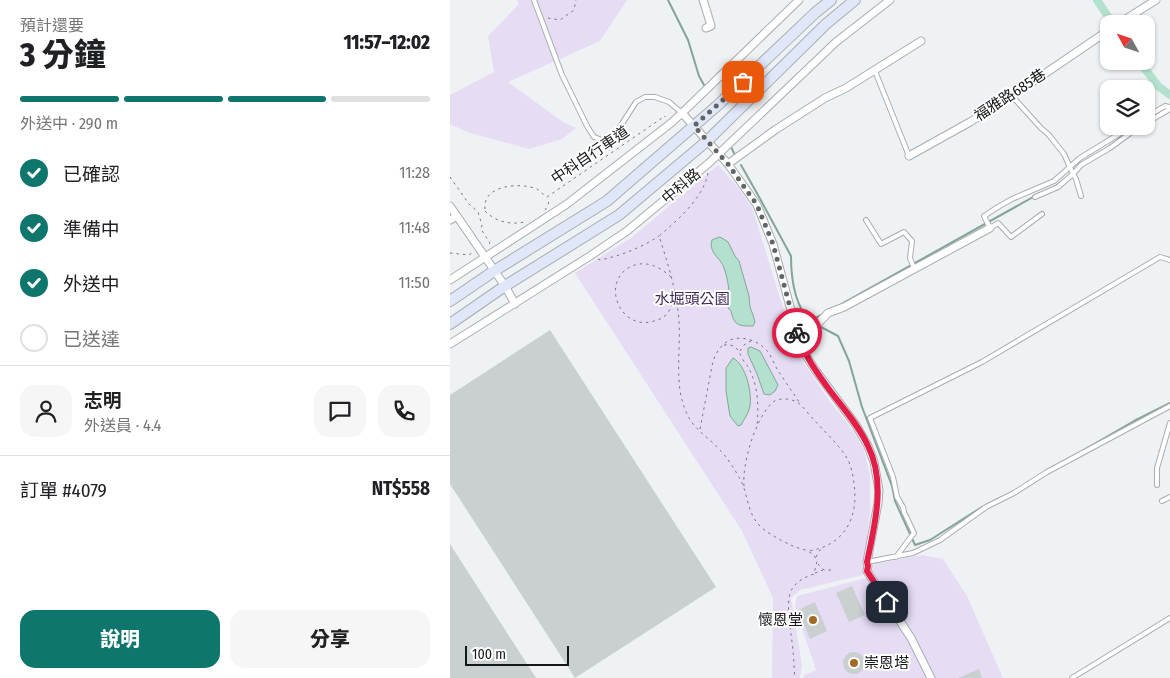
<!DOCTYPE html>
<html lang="zh-TW">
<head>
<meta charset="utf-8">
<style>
  :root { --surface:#fff; --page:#f6f6f6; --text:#202124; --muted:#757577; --line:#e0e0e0; --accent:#0f766e }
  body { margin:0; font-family:"Fira Sans Condensed","Noto Sans TC",sans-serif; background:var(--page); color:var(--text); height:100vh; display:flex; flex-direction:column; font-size:19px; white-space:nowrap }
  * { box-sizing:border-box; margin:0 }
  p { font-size:16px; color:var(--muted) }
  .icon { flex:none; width:28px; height:28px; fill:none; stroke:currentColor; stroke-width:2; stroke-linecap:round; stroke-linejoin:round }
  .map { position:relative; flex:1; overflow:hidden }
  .side { display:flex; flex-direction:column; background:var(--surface); width:450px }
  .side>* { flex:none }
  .needle { width:32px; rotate:310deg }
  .buttons { position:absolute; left:650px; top:15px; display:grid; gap:10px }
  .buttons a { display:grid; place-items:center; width:55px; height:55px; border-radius:10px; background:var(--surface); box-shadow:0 1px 4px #0004; font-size:25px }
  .scale { position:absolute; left:15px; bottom:12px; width:104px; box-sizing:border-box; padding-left:5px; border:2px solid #151617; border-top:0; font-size:14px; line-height:18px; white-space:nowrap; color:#151617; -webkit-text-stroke:4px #fff; paint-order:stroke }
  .pin { position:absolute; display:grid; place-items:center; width:42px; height:42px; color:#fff; margin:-21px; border-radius:10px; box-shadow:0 2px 8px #0006 }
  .courier { position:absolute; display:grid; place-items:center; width:50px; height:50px; margin:-25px; border:4px solid #e11d48; border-radius:50%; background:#fff; color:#222; box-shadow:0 1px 6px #0007 }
  .overview em { font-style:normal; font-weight:800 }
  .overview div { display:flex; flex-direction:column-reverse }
  .overview { display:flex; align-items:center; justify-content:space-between; height:85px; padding:0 20px }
  h1 { font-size:32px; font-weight:800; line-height:38px }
  .bar { display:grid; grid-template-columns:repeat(4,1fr); gap:8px 5px; align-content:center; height:60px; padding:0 20px }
  .bar i { height:6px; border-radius:4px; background:var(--line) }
  .bar .active { background:var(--accent) }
  .bar p { grid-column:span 4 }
  .line { display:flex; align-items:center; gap:12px; padding:0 20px; border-top:1px solid var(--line) }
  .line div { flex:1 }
  .round { display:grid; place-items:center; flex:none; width:52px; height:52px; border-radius:15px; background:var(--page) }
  ol { padding:0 20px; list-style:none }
  li { display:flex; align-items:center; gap:15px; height:55px }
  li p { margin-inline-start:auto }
  li .icon { padding:5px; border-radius:50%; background:var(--accent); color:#fff; stroke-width:4 }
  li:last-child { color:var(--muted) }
  li i { width:28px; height:28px; border:2px solid var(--line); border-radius:50% }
  .action { display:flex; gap:10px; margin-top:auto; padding:10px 20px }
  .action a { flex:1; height:58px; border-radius:15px; background:var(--accent); color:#fff; font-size:20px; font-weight:800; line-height:58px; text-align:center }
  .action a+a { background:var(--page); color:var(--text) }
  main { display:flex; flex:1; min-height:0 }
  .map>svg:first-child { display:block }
  .green { fill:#e6ddf5 }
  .water { fill:#b3e1ce; stroke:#84a497 }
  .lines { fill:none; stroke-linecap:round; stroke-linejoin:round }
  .stream { stroke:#84a497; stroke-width:2 }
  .canal { stroke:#b3e1ce; stroke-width:8 }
  .building { fill:#cacfcf }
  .lane-casing { stroke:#a9adaf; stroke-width:6 }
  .street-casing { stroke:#a9adaf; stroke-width:9 }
  .secondary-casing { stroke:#a9adaf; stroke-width:12 }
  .path { stroke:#77797b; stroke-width:1; stroke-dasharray:2.5 4; stroke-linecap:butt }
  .lane { stroke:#fff; stroke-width:4 }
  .street { stroke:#fff; stroke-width:7 }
  .secondary { stroke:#e0e7f9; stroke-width:10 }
  .done { stroke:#616364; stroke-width:5; stroke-dasharray:0 9 }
  .route { stroke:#e11d48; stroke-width:6 }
  .poi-dot { fill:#a26a26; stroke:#fff; stroke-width:2 }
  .labels { text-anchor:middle; stroke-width:4; stroke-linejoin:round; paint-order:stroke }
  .street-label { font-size:15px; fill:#151617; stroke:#fff }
  .park-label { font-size:15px; fill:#3d2857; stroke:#fff }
  .poi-label { font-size:15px; fill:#151617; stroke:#fff; text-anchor:end }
</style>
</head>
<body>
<main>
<section class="side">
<div class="overview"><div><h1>3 分鐘</h1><p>預計還要</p></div><em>11:57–12:02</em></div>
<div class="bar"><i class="active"></i><i class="active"></i><i class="active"></i><i></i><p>外送中 · 290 m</p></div>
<ol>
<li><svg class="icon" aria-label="check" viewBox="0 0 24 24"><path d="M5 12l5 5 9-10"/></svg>已確認<p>11:28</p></li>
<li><svg class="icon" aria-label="check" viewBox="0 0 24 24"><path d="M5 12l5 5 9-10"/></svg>準備中<p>11:48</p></li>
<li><svg class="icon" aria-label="check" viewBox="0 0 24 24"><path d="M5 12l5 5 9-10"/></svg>外送中<p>11:50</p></li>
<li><i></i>已送達</li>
</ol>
<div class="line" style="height:90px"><a class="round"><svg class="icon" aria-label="person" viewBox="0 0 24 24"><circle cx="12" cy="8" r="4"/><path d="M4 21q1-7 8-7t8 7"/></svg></a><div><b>志明</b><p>外送員 · 4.4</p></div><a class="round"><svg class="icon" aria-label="chat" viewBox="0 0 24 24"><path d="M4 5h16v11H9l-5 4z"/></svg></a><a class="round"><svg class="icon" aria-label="phone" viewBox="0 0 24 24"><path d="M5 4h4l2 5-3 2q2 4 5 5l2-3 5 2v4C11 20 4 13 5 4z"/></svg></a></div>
<div class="line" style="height:65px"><div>訂單 #4079</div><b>NT$558</b></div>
<div class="action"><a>說明</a><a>分享</a></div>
</section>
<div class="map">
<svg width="720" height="678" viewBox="0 0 720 678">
  <rect width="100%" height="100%" fill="#eef2f4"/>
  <path class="green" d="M67,0H177L150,41L58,82L113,122L126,128L112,139L79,149L20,133L0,124V95L44,72L38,36L69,4Z
    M268,165L286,185L302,207L347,353L379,400L404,432L414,450L420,475V511L413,575L350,590L341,598L352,665L350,678H322L323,598L292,531L125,273L181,238Z
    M472,555L493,559L517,596L553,678H353L354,675L366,670L345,607L347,596L416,578L425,564Z"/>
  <path class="water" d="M269,237L272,238L278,242L285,256L289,261L299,296L300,307L303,315L305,322L303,326C289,326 284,326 281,311L278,308C281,298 278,278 274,268C271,258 258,253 262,240Z
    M301,347L310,351L328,385L325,391L320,395L314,394L307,374L298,354V348Z
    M283,358C296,365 302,392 300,406C299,413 294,419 291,425L288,426L280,416L276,391V368Z"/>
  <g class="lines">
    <path class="stream" d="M218,0L238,40L249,76L254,85
      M281,147L285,155
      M291,165L308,195L341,256C341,279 344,304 360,322
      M603,188L611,182
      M386,307L585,196
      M360,321L373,314
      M371,327L388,336L399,361L412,407L442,486L445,501L465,545L480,540L532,507
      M632,451L684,421L720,403
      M536,505L552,497"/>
    <path class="canal" d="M647,0L663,24
      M689,61L708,86L720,95"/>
  </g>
  <path class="building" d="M100,330L266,587L125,678L0,484V395Z
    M0,544L86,678H0Z
    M402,586L415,615L399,622L386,593Z
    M365,602L377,631L360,639L348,610Z
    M393 663a11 11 0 1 1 22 0a11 11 0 1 1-22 0Z
    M529,669L532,678H508Z"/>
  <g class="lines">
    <g class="lane-casing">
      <path id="lane" d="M84,0L112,75L137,126L144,137L152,140L159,139L166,133L186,102L195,97H205L219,102L232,113
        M425,71L459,156
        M562,96L591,128L599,135L614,154L623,174L626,179L631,196
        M696,117L715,106L720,107
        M696,123L720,109
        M585,197L608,187L623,174L631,165L660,148L690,126
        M592,214L561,237L548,223L540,228L534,216L548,207L562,199L604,181L630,158L682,126
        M416,220L431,244L454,232L462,241L460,258L464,268
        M707,485V468L720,423
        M712,501L720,497
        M446,557L464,533L454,512L453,507L447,497L443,477L420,418L532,362L710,257L720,260
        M417,562L463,553L490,540L536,507L564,493L597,472L720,406
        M622,678L720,618"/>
    </g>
    <g class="street-casing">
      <path id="street" d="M253,0L256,9L261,26L256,28
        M668,24L706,0
        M232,113L278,164L307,205L323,244L348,336L355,354L366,371L406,425L418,446L424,462L429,490L428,503L417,562L418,566L417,571L461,638L481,678
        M459,156L520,122L562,96L659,30
        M278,164L325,130L375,98L396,88L471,41
        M0,206L55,286L65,304
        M0,220L7,216
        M0,280L117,204L221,123L232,113L349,0
        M348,336L359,333L378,313L394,307L540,228
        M0,344L140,256L177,231L259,163L386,42L440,0"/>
    </g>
    <g class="secondary-casing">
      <path id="secondary" d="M0,301L44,271L157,201L268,105L365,13L381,0
        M0,324L55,286L169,215L257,141L376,24L405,0"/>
    </g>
    <path class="path" d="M98,18L110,20L124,10L126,0
      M258,173C254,197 227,221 209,236C218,264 227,292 229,321C231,353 223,387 238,416C244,429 259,438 269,449C277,457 283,467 289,477C299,494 296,514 312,528C322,536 334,542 345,547C351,549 359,550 363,555C365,556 366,559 367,561L364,574C355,577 347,581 342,589C334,601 342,636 343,651C344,660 344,669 345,678
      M0,177L19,204L28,212L32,225L31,229L40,243L36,245
      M97,197L215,116V117
      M35,209C32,185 70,182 87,189C90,191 93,194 96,197
      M95,210C98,206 100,202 97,198
      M35,211C46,222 60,225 75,222
      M0,253L19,255L23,252
      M148,259L151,260C172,255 191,248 209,236
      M221,277C210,267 197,260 182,266C149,281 170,332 204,321C209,320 213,318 217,314C220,310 222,305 225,300
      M274,345C287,344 288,350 293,360C295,363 297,365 298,367C308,384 309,406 307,425
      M290,351L295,344L301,341
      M250,429L263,361C266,353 271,344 280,340C292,335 310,341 318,352C322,357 324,364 327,369C334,380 342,391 349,402
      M294,486C292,464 305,420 321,404C327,397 339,398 347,402C354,407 359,415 365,421C375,432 387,443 395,455C401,464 403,474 404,484C409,518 394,546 358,551
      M366,557L369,551L374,547
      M368,564L374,570H382
      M365,573L373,570"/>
    <use href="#lane" class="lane"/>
    <use href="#street" class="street"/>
    <use href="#secondary" class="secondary"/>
  </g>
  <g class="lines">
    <path class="done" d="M293,82L244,126L278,164L307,205L323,244L347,333"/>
    <path class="route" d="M347,333C354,355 367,373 381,392C394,409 409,426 418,446C436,482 425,524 417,562L418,566L417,571L437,602"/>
  </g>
  <g class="poi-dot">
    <circle cx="363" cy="620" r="5"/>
    <circle cx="404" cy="663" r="5"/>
  </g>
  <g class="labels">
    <g class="street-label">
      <text transform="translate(560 95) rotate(-33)" y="5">福雅路685巷</text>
      <text transform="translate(140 155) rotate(-34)" y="5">中科自行車道</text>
      <text transform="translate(231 186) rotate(-40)" y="5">中科路</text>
    </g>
    <g class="park-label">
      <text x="242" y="304">水堀頭公園</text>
    </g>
    <g class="poi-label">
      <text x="353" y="625">懷恩堂</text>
      <text x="414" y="668" text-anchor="start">崇恩塔</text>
    </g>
  </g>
</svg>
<div class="buttons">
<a><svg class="needle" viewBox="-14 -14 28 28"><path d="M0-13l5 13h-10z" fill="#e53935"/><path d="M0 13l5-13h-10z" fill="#757577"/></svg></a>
<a><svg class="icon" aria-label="layers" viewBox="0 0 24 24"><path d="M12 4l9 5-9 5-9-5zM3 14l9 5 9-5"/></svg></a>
</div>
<div class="scale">100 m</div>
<div class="pin" style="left:293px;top:82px;background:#ea580c"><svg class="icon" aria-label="bag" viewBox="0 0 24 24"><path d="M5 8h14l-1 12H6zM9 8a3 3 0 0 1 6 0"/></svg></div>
<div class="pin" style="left:437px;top:602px;background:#1f2937"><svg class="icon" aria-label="home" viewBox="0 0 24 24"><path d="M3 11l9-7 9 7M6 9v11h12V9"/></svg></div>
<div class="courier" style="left:347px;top:333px"><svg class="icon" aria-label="bike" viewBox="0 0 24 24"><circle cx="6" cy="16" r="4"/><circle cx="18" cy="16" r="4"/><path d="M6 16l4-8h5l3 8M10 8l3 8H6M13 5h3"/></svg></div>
</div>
</main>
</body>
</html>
